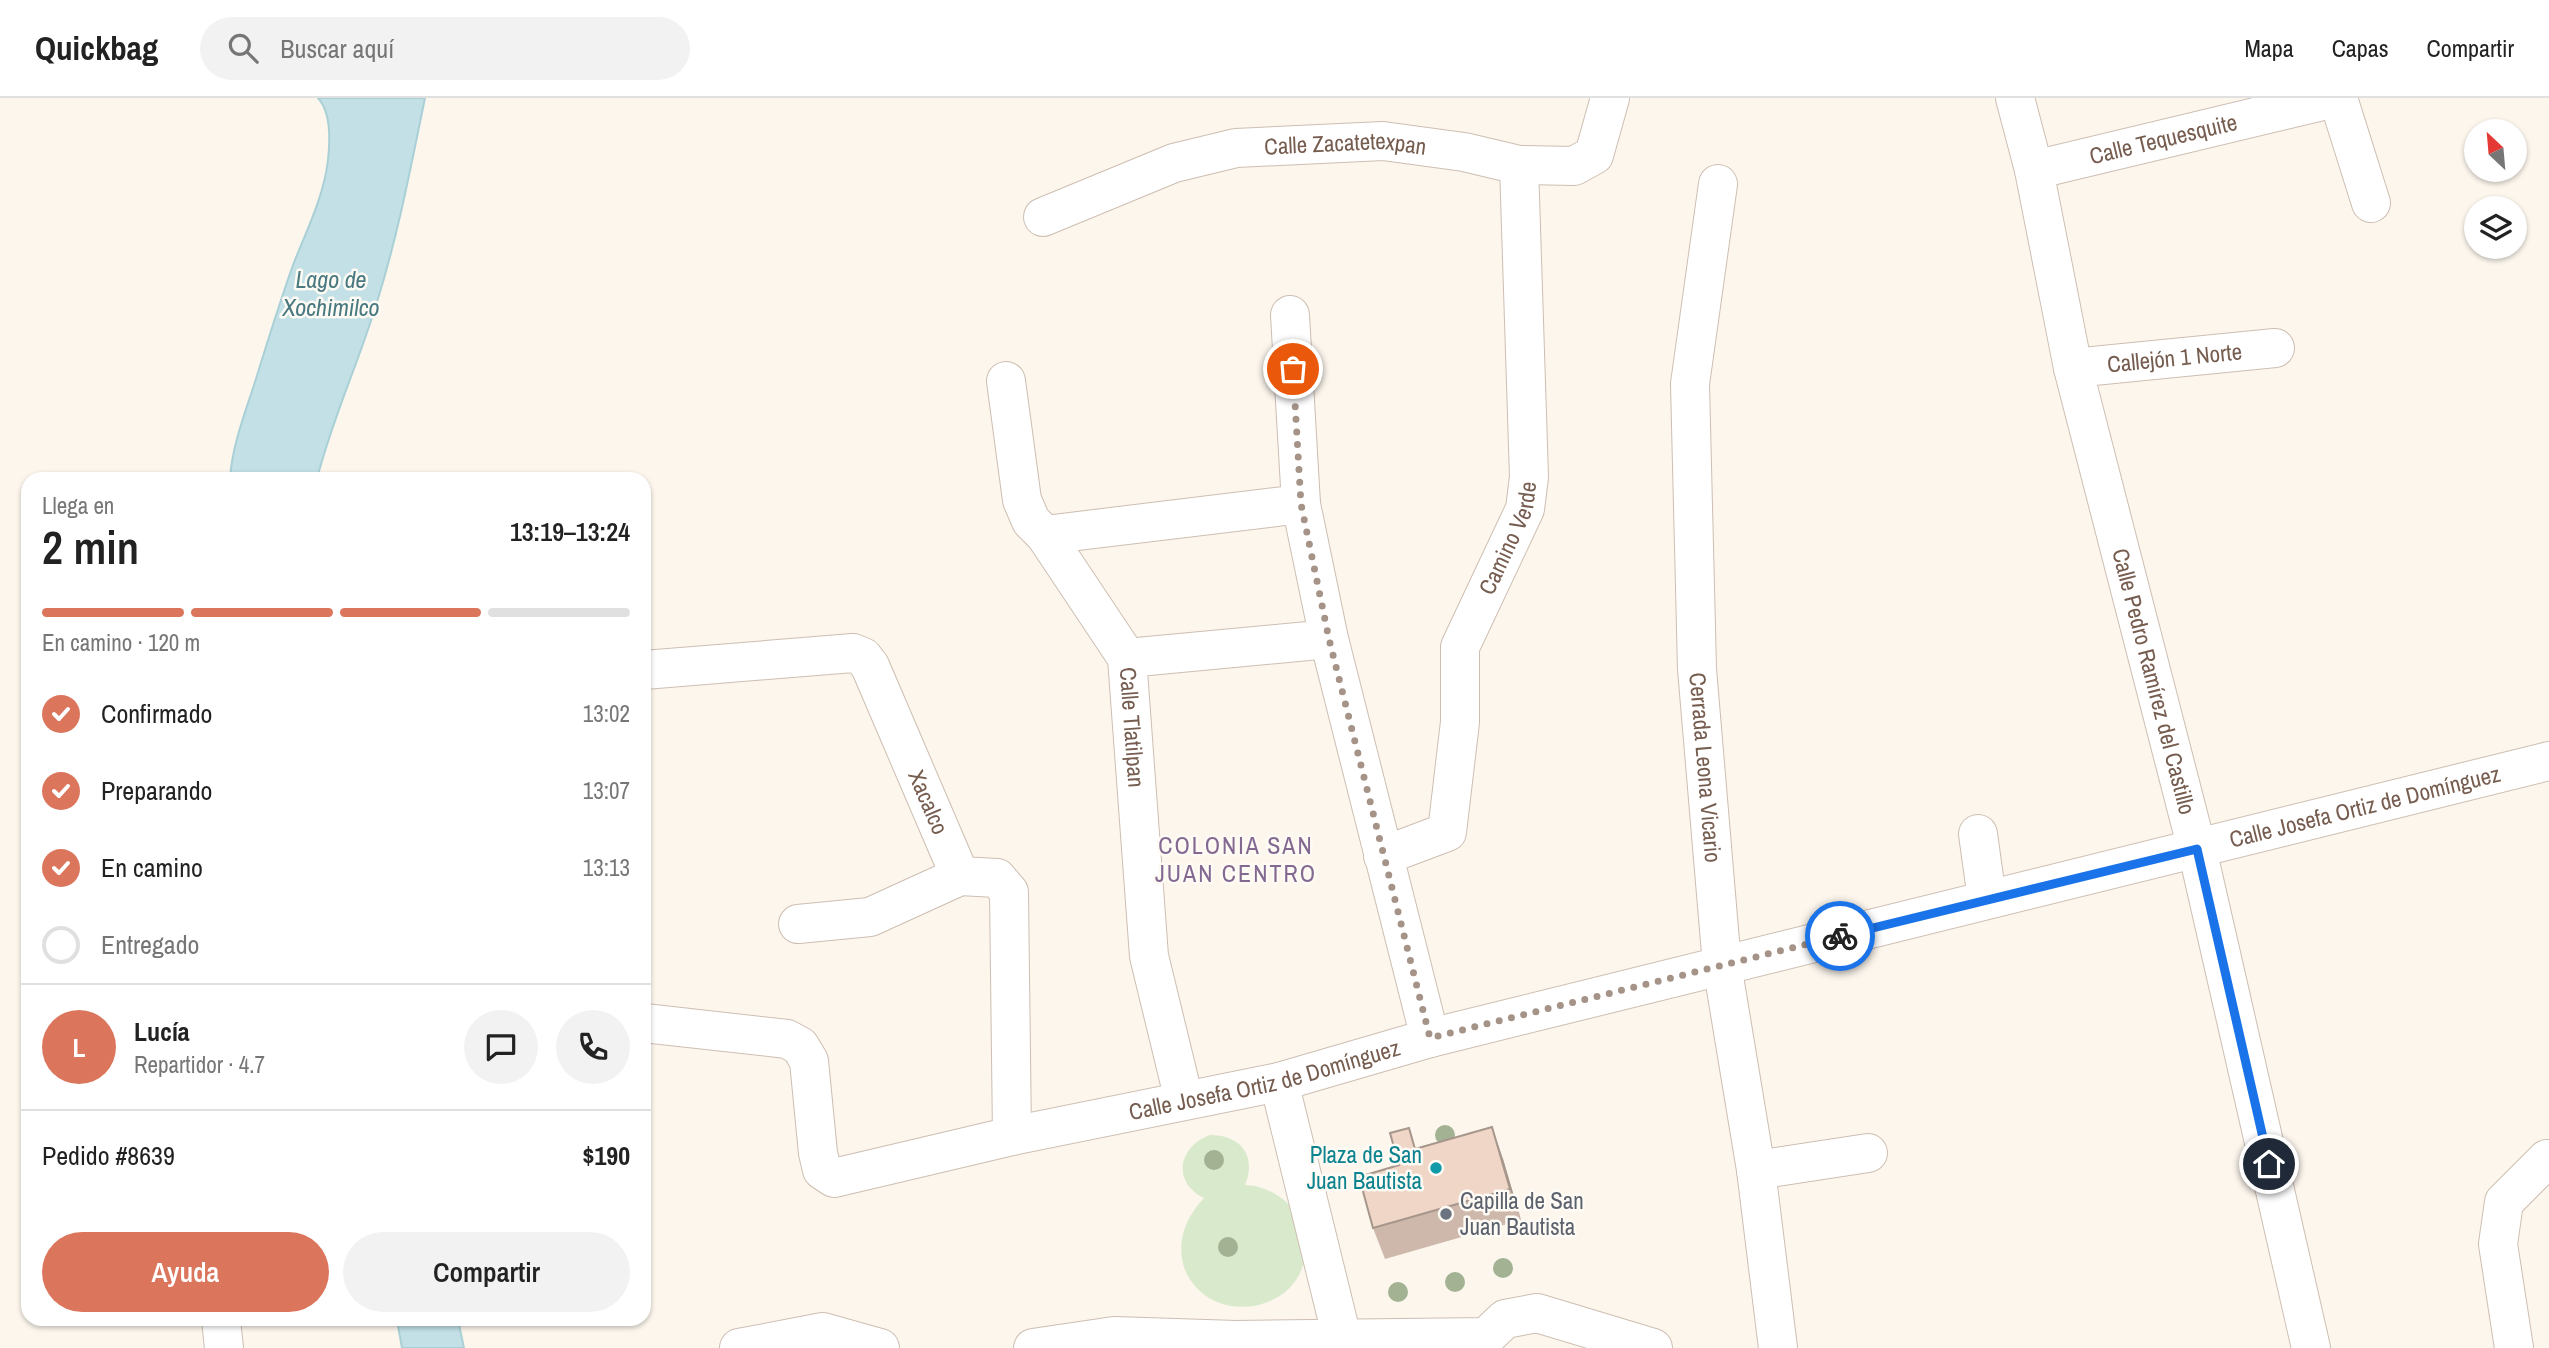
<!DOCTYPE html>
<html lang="es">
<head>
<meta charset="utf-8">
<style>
  :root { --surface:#fff; --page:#f2f2f2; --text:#222; --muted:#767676; --line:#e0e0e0; --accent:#db765d }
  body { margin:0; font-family:"Archivo Narrow",sans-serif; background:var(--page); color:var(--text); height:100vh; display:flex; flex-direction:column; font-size:26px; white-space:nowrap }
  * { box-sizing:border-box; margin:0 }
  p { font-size:23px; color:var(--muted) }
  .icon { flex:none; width:38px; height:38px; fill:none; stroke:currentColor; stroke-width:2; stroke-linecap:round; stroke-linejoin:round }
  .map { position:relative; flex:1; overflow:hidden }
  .panel { position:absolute; left:21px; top:374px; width:630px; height:854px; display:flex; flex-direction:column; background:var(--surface); border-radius:21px; box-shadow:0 2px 5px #0004 }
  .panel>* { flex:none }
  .needle { width:46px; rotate:334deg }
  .controls { position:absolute; left:2464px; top:21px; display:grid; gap:14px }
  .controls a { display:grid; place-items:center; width:63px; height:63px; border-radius:50%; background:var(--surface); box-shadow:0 2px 5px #0004; font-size:35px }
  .pin { position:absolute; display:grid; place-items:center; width:60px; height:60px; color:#fff; margin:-30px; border:4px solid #fff; border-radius:50%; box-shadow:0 2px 7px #0007 }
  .courier { position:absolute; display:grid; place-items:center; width:70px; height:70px; margin:-35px; border:5px solid #1a73e8; border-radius:50%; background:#fff; color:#222; box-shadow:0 2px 9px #0007 }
  .summary em { font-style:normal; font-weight:600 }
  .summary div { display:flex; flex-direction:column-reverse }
  .summary { display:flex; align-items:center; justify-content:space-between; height:119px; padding:0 21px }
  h1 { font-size:46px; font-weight:600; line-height:52px }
  .bar { display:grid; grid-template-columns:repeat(4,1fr); gap:10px 7px; align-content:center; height:84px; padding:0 21px }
  .bar i { height:9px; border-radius:5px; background:var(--line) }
  .bar .current { background:var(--accent) }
  .bar p { grid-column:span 4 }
  .line { display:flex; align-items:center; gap:18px; padding:0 21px; border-top:2px solid var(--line) }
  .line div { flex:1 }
  .round { display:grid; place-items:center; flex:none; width:74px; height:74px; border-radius:37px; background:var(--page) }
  ol { padding:0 21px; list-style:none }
  li { display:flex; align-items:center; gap:21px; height:77px }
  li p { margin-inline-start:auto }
  li .icon { padding:7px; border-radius:50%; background:var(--accent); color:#fff; stroke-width:4 }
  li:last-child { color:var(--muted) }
  li i { width:38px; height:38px; border:4px solid var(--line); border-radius:50% }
  .action { display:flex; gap:14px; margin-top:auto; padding:14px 21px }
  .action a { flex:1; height:80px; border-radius:42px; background:var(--accent); color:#fff; font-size:28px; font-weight:600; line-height:80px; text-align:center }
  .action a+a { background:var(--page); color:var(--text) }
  header { display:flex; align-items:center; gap:42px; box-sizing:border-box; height:98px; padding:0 35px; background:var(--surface); border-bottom:2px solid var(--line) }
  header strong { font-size:33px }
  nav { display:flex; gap:38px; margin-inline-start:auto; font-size:24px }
  .search { width:490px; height:63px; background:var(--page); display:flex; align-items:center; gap:18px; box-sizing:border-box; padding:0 24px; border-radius:38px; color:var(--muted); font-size:26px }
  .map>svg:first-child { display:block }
  .green { fill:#d8e9cc }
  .water { fill:#c2e0e5; stroke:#a9d0d6; stroke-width:2 }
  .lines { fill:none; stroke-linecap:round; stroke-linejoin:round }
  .minor-casing { stroke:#cebeb2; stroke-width:40 }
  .minor { stroke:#fff; stroke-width:38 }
  .tree { fill:#a2b293 }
  .wall { fill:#ceb8ab }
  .shaded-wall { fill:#a7968b }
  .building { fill:#efd6c7; stroke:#a7968b; stroke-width:2 }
  .done { stroke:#a59387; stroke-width:7; stroke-dasharray:0 12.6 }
  .route { stroke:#1a73e8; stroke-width:9 }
  .culture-dot { fill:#0f9aa8; stroke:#fefaf4; stroke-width:2.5 }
  .worship-dot { fill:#6b7280; stroke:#fefaf4; stroke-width:2.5 }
  .labels { text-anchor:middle; stroke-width:5; stroke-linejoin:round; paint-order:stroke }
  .street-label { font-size:23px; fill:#765d50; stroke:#fefaf4 }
  .culture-label { font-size:23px; fill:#0d838f; stroke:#fefaf4; text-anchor:end }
  .worship-label { font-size:23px; fill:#5b616d; stroke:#fefaf4; text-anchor:start }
  .water-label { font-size:24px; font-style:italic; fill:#487880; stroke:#fefaf4 }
  .neighbourhood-label { font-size:24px; letter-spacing:2px; fill:#836991; stroke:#fefaf4 }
</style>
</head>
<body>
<header>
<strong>Quickbag</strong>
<div class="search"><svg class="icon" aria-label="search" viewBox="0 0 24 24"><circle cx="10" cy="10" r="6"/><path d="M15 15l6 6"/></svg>Buscar aquí</div>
<nav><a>Mapa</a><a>Capas</a><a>Compartir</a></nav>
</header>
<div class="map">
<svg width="2549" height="1250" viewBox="0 0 2549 1250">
  <rect width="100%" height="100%" fill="#fcf6ed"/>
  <path class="green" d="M1210,1037C1241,1037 1257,1058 1245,1087C1264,1087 1290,1101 1297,1119C1300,1126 1300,1134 1302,1140C1303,1145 1305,1151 1305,1156C1302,1197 1256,1218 1220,1205C1204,1200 1189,1185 1184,1169C1176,1143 1186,1119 1204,1100C1171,1084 1179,1048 1210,1037Z"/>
  <path class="water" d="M318,0H425C411,68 398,137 377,204C359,264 332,321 317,381H230C232,348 245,315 255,284C267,245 279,206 293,167C306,134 324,98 328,62C330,44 331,14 318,0Z
    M397,1222H458L464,1250H402Z"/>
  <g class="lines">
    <g class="minor-casing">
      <g id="minor">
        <path id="s1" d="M2015,0L2034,72L2073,270L2197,751L2311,1250"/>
        <path d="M2338,0L2371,105"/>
        <path id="s2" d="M2034,72L2335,0"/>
        <path id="s3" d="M1718,86L1690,286L1697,571L1722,867L1756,1072L1778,1250"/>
        <path id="s4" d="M1043,119L1174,65L1236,50L1383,43L1464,54L1519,67L1574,68L1594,57L1610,0"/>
        <path d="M1290,217L1301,406L1329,541L1430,940"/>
        <path id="s5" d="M2073,270L2275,250"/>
        <path id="s6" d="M1006,283L1022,402L1031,423L1045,437L1127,560L1149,858L1184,1002"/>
        <path d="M1045,437L1301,406"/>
        <path d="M1127,560L1329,541"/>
        <path id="s7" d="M644,572L853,555L863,559L870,568L960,778L997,780L1009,794L1012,1038"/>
        <path d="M1978,736L1987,801"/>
        <path id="s8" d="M1383,758L1447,734L1460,624V549L1525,411L1529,379L1519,67"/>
        <path d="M798,826L870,819L960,778"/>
        <path id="s9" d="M644,925L787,941L800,948L809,963L818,1055L822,1072L834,1080L1012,1038L1279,984L1430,940L2549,663"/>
        <path d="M1279,984L1342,1240"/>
        <path d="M1756,1072L1868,1055"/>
        <path d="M221,1222L224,1250"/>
        <path d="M739,1250L823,1234L880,1250"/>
        <path d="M1033,1250L1114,1238L1236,1242L1486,1239L1505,1221L1537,1215L1653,1250"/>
        <path d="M2514,1250L2498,1146L2504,1104L2547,1061"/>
      </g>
    </g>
    <use href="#minor" class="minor"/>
  </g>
  <g class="tree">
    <circle cx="1445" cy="1037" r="10"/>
    <circle cx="1214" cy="1062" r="10"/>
    <circle cx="1228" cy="1149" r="10"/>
    <circle cx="1503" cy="1170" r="10"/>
    <circle cx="1455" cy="1184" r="10"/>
    <circle cx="1398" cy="1194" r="10"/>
  </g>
  <path class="wall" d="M1417,1051L1503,1061L1521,1122L1385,1161L1373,1130L1399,1067Z"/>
  <path class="shaded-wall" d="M1492,1029L1503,1061L1521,1122L1510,1091Z"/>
  <path class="building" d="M1492,1029L1510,1091L1373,1130L1359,1079L1399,1067L1390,1035L1409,1030L1415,1051Z"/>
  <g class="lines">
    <path class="done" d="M1293,271L1301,406L1329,541L1430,940L1840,838"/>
    <path class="route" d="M1840,838L2197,751L2269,1066"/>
  </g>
  <circle class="culture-dot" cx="1436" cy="1070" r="7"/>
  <circle class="worship-dot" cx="1446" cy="1116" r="7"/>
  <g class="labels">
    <g class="street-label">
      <text dy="8" stroke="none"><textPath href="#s2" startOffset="133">Calle Tequesquite</textPath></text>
      <text dy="8" stroke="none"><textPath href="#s4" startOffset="315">Calle Zacatetexpan</textPath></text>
      <text dy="8" stroke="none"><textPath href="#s5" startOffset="102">Callejón 1 Norte</textPath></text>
      <text dy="8" stroke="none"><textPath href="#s8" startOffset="374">Camino Verde</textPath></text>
      <text dy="8" stroke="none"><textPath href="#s1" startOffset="600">Calle Pedro Ramírez del Castillo</textPath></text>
      <text dy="8" stroke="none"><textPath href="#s6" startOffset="380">Calle Tlatilpan</textPath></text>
      <text dy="8" stroke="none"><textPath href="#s3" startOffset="586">Cerrada Leona Vicario</textPath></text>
      <text dy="8" stroke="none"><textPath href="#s7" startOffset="380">Xacalco</textPath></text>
      <text dy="8" stroke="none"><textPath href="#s9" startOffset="1876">Calle Josefa Ortiz de Domínguez</textPath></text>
      <text dy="8" stroke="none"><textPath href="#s9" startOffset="742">Calle Josefa Ortiz de Domínguez</textPath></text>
    </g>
    <g class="culture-label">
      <text x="1422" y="1065">Plaza de San<tspan x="1422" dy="26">Juan Bautista</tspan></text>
    </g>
    <g class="worship-label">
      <text x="1460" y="1111">Capilla de San<tspan x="1460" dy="26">Juan Bautista</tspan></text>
    </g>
    <g class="water-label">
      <text x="331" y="190">Lago de<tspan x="331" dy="28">Xochimilco</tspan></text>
    </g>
    <g class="neighbourhood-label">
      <text x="1236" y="756">COLONIA SAN<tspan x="1236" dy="28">JUAN CENTRO</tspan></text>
    </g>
  </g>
</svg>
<div class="controls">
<a><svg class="needle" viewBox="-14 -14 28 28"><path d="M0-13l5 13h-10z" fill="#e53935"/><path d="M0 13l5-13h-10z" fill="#767676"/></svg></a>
<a><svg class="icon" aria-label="layers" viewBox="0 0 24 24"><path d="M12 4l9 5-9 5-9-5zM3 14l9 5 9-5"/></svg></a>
</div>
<div class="pin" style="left:1293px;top:271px;background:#ea580c"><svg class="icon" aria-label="bag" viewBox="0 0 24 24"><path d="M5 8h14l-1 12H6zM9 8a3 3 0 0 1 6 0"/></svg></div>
<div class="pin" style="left:2269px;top:1066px;background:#1f2937"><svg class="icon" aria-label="home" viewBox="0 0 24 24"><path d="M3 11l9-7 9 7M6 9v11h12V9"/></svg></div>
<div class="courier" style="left:1840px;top:838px"><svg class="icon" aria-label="bike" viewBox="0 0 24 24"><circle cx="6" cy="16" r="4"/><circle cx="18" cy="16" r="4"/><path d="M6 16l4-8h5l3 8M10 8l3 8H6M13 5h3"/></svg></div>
<section class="panel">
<div class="summary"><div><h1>2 min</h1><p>Llega en</p></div><em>13:19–13:24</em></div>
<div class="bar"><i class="current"></i><i class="current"></i><i class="current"></i><i></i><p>En camino · 120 m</p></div>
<ol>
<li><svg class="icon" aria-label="check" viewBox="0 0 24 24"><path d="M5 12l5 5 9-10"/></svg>Confirmado<p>13:02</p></li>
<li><svg class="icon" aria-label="check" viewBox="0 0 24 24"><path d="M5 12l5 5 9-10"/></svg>Preparando<p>13:07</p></li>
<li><svg class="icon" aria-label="check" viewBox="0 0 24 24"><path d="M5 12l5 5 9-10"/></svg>En camino<p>13:13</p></li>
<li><i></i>Entregado</li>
</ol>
<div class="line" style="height:126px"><b class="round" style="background:var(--accent);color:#fff">L</b><div><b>Lucía</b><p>Repartidor · 4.7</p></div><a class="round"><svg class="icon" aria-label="chat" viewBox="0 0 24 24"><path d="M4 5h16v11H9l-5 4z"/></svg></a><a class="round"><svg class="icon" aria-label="phone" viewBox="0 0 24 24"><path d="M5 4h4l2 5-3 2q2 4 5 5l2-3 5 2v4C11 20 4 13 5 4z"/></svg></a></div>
<div class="line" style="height:91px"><div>Pedido #8639</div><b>$190</b></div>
<div class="action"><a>Ayuda</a><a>Compartir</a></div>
</section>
</div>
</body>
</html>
